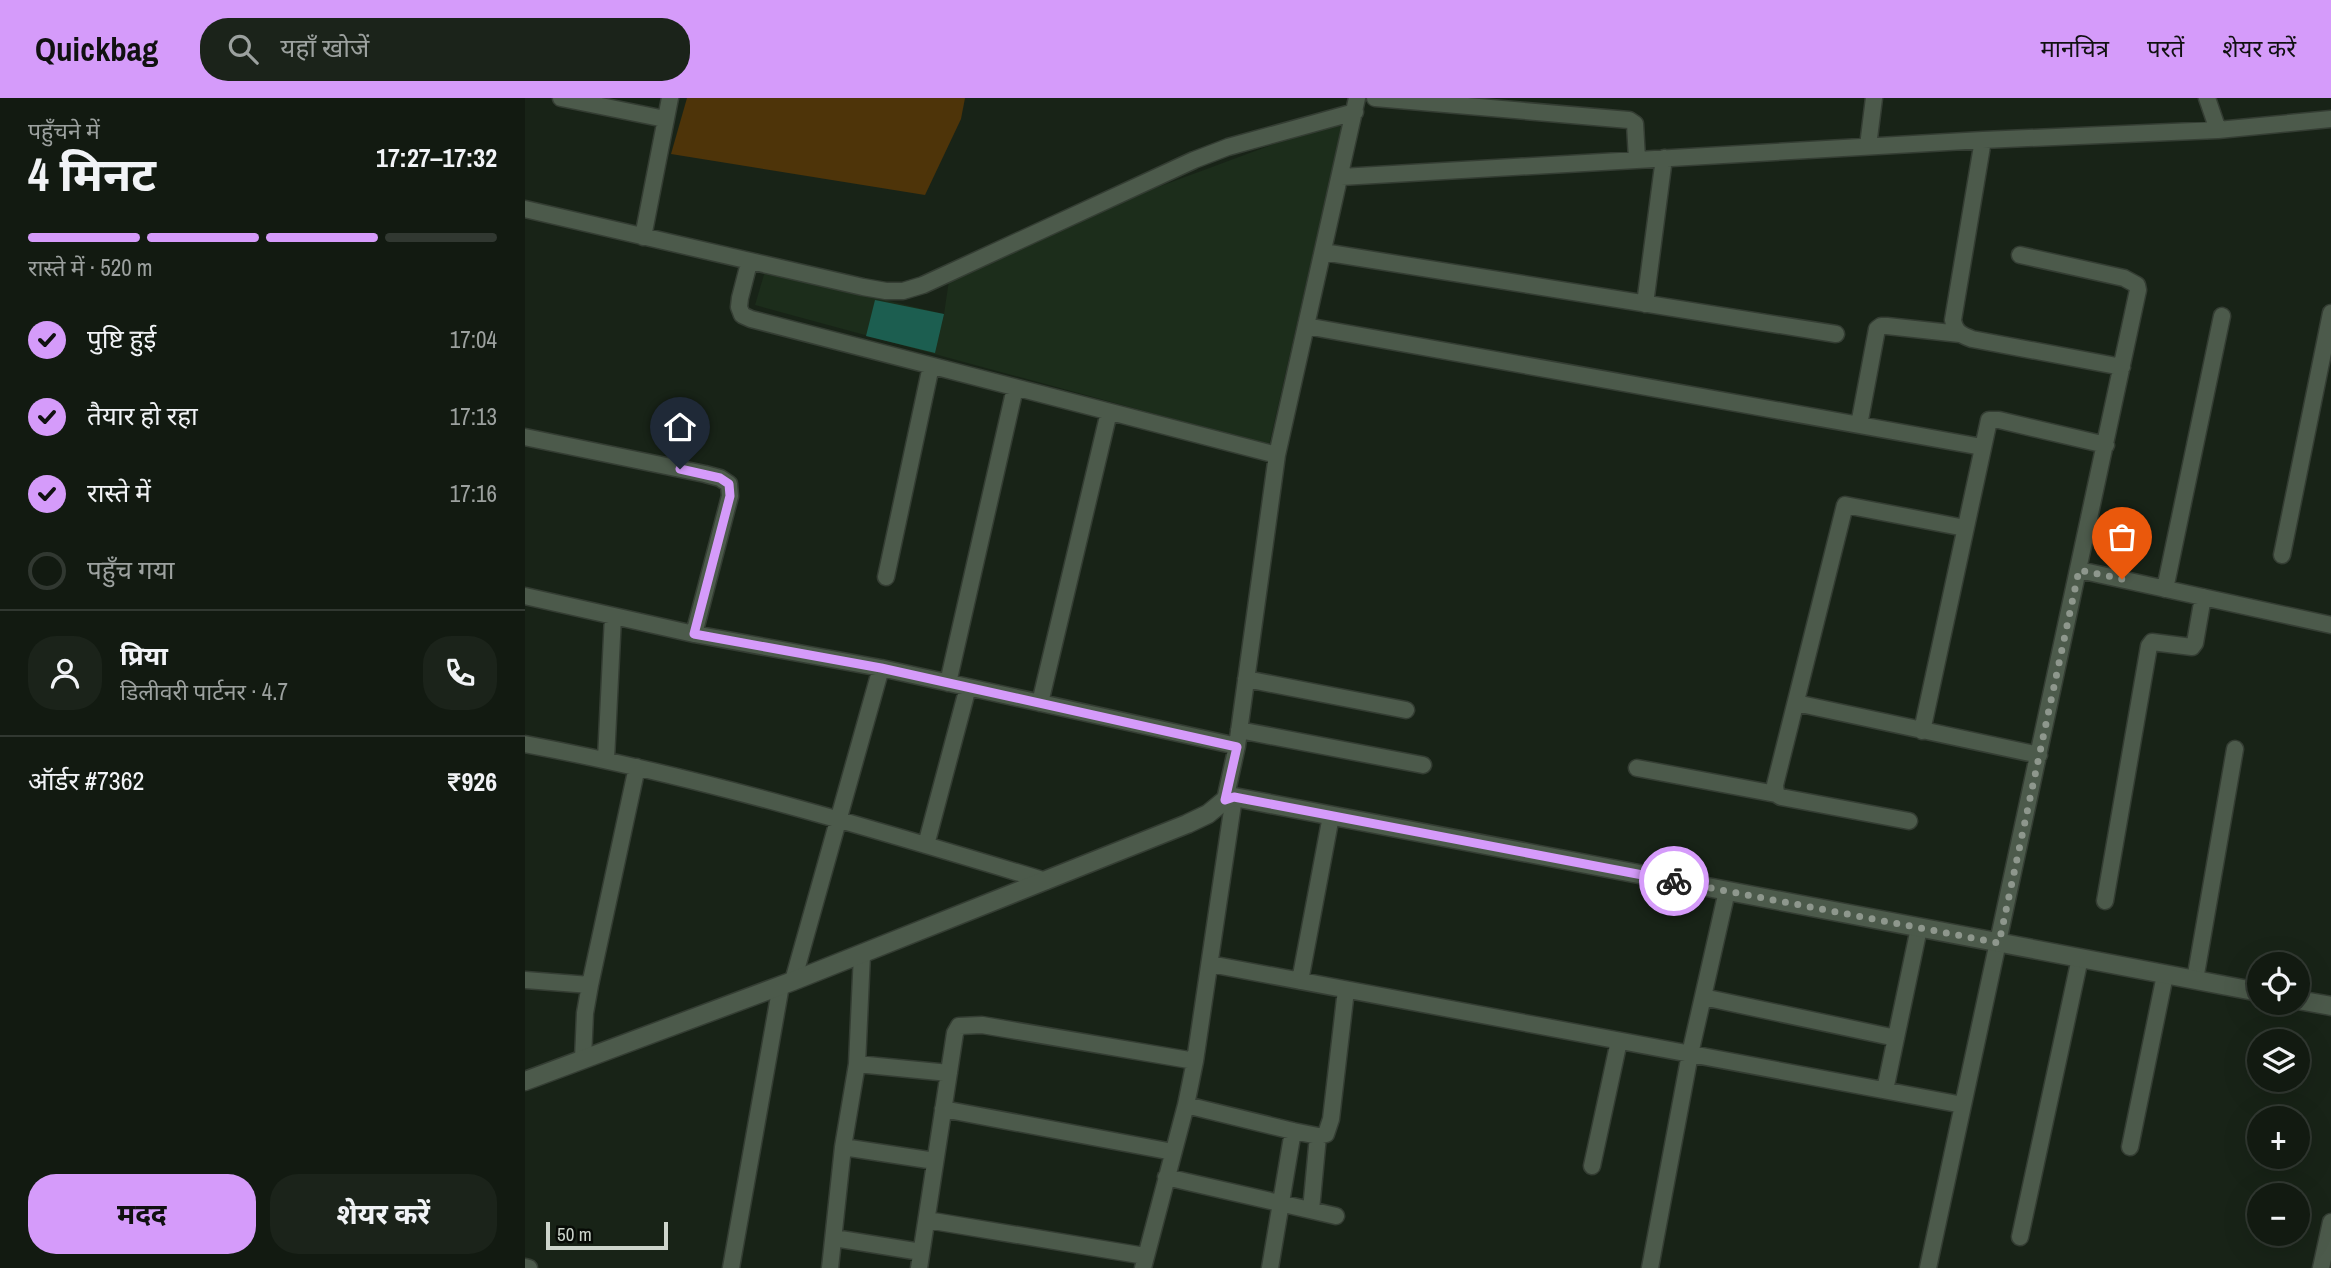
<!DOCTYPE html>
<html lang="hi">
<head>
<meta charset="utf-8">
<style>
  :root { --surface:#121a11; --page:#1b231a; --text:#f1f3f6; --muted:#9ca19f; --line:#313831; --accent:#d59bfa }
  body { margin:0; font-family:"Archivo Narrow","Noto Sans Devanagari",sans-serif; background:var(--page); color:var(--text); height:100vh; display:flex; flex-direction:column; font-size:26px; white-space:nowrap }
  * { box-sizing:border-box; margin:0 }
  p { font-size:23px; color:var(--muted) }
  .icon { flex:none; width:38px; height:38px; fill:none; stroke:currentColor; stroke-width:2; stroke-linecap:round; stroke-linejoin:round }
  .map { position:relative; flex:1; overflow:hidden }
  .drawer { display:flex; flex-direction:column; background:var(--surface); width:525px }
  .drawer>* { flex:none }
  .fabs { position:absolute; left:1722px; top:854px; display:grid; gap:14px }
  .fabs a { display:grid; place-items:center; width:63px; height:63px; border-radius:50%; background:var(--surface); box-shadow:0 7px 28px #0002,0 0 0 2px var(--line); font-size:35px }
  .scale { position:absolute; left:21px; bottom:18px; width:122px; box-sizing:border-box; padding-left:7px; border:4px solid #cdd5cc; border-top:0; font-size:19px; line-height:24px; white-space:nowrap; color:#cdd5cc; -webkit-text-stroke:5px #070b06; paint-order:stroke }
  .pin { position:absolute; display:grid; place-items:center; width:60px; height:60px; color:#fff; margin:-72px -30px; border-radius:50% 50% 50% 0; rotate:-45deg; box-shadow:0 0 7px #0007 }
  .pin .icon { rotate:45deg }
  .courier { position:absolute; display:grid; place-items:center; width:70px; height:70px; margin:-35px; border:5px solid #d59bfa; border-radius:50%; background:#fff; color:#222; box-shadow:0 2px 9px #0007 }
  .headline em { font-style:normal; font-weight:700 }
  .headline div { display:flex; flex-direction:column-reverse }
  .headline { display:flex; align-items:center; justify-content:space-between; height:119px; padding:0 28px }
  h1 { font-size:46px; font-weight:700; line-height:52px }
  .bar { display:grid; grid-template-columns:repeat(4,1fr); gap:10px 7px; align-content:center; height:84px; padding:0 28px }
  .bar i { height:9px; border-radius:5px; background:var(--line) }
  .bar .on { background:var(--accent) }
  .bar p { grid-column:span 4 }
  .line { display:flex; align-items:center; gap:18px; padding:0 28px; border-top:2px solid var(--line) }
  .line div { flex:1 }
  .round { display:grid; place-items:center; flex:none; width:74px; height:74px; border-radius:28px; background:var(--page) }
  ol { padding:0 28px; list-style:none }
  li { display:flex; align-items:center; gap:21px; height:77px }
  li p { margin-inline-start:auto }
  li .icon { padding:7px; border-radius:50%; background:var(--accent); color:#111; stroke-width:4 }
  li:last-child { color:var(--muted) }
  li i { width:38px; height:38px; border:4px solid var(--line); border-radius:50% }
  .button { display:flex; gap:14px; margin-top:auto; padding:14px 28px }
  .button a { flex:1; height:80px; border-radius:28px; background:var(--accent); color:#111; font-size:28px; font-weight:700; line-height:80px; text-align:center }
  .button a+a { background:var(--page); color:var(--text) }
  header { display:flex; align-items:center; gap:42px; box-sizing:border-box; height:98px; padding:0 35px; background:var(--accent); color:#111 }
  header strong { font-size:33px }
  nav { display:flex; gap:38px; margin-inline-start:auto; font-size:24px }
  .search { width:490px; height:63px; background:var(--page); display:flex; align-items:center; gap:18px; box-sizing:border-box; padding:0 24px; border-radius:28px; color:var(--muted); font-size:26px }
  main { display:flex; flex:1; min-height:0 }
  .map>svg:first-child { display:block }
  .built { fill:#1c2d1b }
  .green { fill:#4e3409 }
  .building { fill:#1c5e50 }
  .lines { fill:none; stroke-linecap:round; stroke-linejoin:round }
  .street-casing { stroke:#343d33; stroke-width:19 }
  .secondary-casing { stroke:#343d33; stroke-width:21 }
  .street { stroke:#4c5a4b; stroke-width:16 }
  .secondary { stroke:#4c5a4b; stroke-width:18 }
  .done { stroke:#8e978d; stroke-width:7; stroke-dasharray:0 12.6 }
  .route { stroke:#d59bfa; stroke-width:9 }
</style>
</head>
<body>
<header>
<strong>Quickbag</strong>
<div class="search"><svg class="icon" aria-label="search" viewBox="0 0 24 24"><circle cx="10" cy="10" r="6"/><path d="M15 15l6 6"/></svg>यहाँ खोजें</div>
<nav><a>मानचित्र</a><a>परतें</a><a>शेयर करें</a></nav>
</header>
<main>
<section class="drawer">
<div class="headline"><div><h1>4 मिनट</h1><p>पहुँचने में</p></div><em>17:27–17:32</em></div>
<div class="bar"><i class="on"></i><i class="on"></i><i class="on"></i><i></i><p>रास्ते में · 520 m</p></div>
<ol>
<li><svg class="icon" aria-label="check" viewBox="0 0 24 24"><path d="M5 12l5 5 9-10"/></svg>पुष्टि हुई<p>17:04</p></li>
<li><svg class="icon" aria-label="check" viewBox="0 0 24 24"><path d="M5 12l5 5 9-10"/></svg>तैयार हो रहा<p>17:13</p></li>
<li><svg class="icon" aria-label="check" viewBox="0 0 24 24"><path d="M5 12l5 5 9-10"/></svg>रास्ते में<p>17:16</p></li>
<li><i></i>पहुँच गया</li>
</ol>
<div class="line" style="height:126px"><a class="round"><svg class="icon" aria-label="person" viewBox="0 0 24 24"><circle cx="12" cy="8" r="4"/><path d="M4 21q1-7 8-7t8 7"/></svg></a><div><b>प्रिया</b><p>डिलीवरी पार्टनर · 4.7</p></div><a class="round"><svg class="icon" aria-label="phone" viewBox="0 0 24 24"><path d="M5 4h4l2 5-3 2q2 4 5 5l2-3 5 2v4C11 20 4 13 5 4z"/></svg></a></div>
<div class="line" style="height:91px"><div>ऑर्डर #7362</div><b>₹926</b></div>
<div class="button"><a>मदद</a><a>शेयर करें</a></div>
</section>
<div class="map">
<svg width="1806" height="1170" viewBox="0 0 1806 1170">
  <rect width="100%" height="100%" fill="#182317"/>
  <path class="built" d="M819,20L744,347L230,207L240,173L419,216L424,182L625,92Z"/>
  <path class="green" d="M162,0H440L436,21L400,97L146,56Z"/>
  <path class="building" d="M350,202L419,216L410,255L341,238Z"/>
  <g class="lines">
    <g class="street-casing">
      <path id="street" d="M36,0L140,21
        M850,0L1104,22L1110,26L1112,61
        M1682,0L1693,32
        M1458,42L1428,222C1430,234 1436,237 1447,241L1597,269
        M1343,48L1349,0
        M816,79L1458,42L1693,32L1806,21
        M0,111L338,189L361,193H378L398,187L669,62L703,49L830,14
        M118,139L145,0
        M798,154L1311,236
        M224,165L215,200L214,209L217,217L226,221L752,357
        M1120,206L1139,60
        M781,228L1457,349
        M1334,327L1352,231L1356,228H1362L1435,236
        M0,339L180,376L195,380L204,386L205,398L169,536L0,498
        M1757,457L1806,215
        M1554,472L1806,527
        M361,479L406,268
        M1640,491L1697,218
        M169,536L356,570L712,648
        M721,581L881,612
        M423,585L490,290
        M515,605L584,314
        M1271,605L1514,657
        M714,632L898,667
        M1397,633L1464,322H1474L1581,347
        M0,646C177,679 349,731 521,783
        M81,661L88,518
        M1112,670L1251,696
        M700,702L712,648L752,357L832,0
        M1384,723L1256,699L1251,696L1250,687L1320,407L1440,430
        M401,747L443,589
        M1580,803L1624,548L1627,544L1667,549L1670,545L1678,499
        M685,866L1438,1007
        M0,882L65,887
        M1670,882L1710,651
        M268,883L356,570
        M775,883L806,718
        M1178,899L1371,940
        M58,961L60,915L65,887L112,669
        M332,966L424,975
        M1360,992L1394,830
        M661,1007L768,1033L793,1038L801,1036L806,1021L821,892
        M418,1011L648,1054
        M318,1049L410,1063
        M1605,1049L1640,877
        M1067,1068L1094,943
        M641,1079L811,1118
        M786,1112L793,1038
        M402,1122L620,1158
        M1495,1139L1555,860
        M309,1140L396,1154
        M0,1169L4,1170
        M206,1170L256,887
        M305,1170L318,1049L332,966L337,856
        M394,1170L430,935L434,928L457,927L670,963
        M618,1170L661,1007L670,963L709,699
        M745,1170L768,1033
        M1125,1170L1165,956L1202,793
        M1403,1170L1613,192L1612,187L1599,180L1495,157
        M1796,1170L1806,1124"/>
    </g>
    <g class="secondary-casing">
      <path id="secondary" d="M1773,902L1806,908
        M0,983L268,883L662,726L683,716L700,702L709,699L1734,894"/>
    </g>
    <use href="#street" class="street"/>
    <use href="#secondary" class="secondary"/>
  </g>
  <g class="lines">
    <path class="done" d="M1149,783L1474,845L1554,472L1597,481"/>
    <path class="route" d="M155,371L195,380L204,386L205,398L169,536L356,570L712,649L700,702L709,699L1149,783"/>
  </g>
</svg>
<div class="fabs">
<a><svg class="icon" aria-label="locate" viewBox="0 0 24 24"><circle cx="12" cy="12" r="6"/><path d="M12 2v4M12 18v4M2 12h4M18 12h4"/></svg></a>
<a><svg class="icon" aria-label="layers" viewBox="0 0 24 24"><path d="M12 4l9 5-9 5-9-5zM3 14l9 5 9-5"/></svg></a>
<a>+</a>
<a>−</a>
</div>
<div class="scale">50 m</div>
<div class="pin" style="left:1597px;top:481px;background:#ea580c"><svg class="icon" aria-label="bag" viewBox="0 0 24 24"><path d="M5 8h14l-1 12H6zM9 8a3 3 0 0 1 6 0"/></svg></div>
<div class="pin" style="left:155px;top:371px;background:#1f2937"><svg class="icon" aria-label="home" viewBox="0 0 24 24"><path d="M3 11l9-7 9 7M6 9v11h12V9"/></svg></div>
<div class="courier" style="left:1149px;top:783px"><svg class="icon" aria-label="bike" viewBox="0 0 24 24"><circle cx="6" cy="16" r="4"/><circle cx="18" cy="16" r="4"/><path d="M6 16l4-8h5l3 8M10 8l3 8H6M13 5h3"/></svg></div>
</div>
</main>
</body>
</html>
